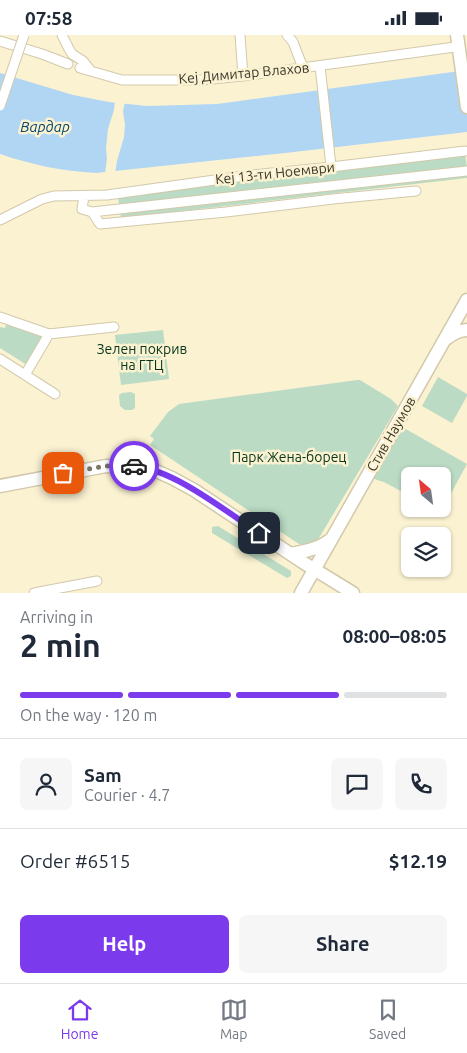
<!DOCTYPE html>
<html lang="en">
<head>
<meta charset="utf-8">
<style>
  :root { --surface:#fff; --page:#f6f6f7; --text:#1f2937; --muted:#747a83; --line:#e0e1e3; --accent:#7c3aed }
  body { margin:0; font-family:Ubuntu,sans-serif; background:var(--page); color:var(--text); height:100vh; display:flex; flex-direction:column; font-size:19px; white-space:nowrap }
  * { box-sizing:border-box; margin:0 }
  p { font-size:16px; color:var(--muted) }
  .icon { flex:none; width:28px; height:28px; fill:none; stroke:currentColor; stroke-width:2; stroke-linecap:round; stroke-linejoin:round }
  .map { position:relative; height:558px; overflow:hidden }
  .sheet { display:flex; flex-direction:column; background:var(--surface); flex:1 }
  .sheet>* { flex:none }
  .needle { width:32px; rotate:331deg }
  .fabs { position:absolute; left:401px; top:432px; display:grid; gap:10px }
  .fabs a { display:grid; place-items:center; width:50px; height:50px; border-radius:8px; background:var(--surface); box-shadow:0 1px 4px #0004; font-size:25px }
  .pin { position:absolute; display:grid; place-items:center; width:42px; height:42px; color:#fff; margin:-21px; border-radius:10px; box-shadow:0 2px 8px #0006 }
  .courier { position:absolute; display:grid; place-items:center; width:50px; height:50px; margin:-25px; border:4px solid #7c3aed; border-radius:50%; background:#fff; color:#222; box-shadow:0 1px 6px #0007 }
  .overview em { font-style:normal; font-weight:700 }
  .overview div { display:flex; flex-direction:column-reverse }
  .overview { display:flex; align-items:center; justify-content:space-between; height:85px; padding:0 20px }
  h1 { font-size:32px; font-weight:700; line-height:38px }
  .bar { display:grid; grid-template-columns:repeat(4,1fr); gap:8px 5px; align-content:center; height:60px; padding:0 20px }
  .bar i { height:6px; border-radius:4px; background:var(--line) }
  .bar .active { background:var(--accent) }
  .bar p { grid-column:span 4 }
  .line { display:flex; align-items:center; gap:12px; padding:0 20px; border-top:1px solid var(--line) }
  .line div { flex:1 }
  .round { display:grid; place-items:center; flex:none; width:52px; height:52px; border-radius:8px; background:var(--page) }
  .button { display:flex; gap:10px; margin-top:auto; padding:10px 20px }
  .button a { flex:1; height:58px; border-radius:8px; background:var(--accent); color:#fff; font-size:20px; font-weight:700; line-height:58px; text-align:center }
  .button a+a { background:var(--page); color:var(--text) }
  .status { display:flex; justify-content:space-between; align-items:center; height:35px; padding:0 25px; background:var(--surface); direction:ltr }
  .status svg { height:14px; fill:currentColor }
  .tabs { display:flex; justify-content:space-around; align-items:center; height:70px; border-top:1px solid var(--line); background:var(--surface); font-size:14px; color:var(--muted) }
  .tabs a { display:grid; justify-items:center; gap:2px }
  .tabs .active { color:var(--accent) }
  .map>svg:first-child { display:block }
  .green { fill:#bbdbc4 }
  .water { fill:#b1d6f3 }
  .pier { fill:#fbf2d2 }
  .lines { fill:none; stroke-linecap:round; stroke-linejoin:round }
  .street-casing { stroke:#d2c9ab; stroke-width:11 }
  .secondary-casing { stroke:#d2c9ab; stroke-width:15 }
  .street { stroke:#fff; stroke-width:9 }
  .secondary { stroke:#fff; stroke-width:12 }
  .street-bridge-casing { stroke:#d2c9ab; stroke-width:11; stroke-linecap:butt }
  .street-bridge { stroke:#fff; stroke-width:9 }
  .done { stroke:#7e7865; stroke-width:5; stroke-dasharray:0 9 }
  .route { stroke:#7c3aed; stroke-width:6 }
  .labels { text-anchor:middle; stroke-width:5; stroke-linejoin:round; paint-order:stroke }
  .street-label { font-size:14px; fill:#3a362a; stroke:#fbf2d2 }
  .park-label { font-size:14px; fill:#06361b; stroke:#fbf2d2 }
  .water-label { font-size:15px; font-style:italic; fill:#07466c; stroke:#fbf2d2 }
</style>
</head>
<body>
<div class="status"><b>07:58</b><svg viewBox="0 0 49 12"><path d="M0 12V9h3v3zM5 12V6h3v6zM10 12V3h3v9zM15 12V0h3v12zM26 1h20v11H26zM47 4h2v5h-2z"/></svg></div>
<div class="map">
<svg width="467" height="558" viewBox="0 0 467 558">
  <rect width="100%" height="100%" fill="#fbf2d2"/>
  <path class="green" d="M465,119L467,132V143L121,183L118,162Z
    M7,288L44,301L27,330L0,313V292L5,293Z
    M163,295L169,344L121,350L115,300Z
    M438,342L467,359V361L452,388L422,371Z
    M357,345H360L391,364L398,371L316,508L306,511L299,509L150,410L154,404L150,401L168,377L179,369Z
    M131,357L135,359V373L132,375H125L120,371L119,360L122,358Z
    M397,389L467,429L443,473L442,441H410V461L384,447L377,445L367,440Z
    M218,491L291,536V541L287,543L212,498V492Z"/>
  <path class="water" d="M467,35V97L285,118L96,138C61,136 33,130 0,119V38L73,60L109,67L147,71L217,69Z"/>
  <path class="pier" d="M115,66L125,67L123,76L125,90L124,102L117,126L115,138L105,139L107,123L106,114L108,94L114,75Z"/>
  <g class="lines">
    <g class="street-casing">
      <path id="street" d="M62,0L69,14L72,19L83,26L91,36
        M240,0L243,41
        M287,0L293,7L303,33
        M0,6L42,19L68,29
        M320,31L331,131
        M80,33L122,45H203L243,41L455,12
        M84,161L82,174L92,177L100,189L226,177L333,164L416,156
        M92,177L467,136
        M0,185L42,164L54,161L107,160L251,140L331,132L465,116
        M0,282L49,299L114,292
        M0,324L55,359
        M25,340L49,299
        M34,558L97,546"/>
    </g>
    <g class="secondary-casing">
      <path id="secondary" d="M457,0L467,72
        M446,304C453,298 458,296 467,295
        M0,451L106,431L136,432L156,436L172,443L194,455L304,528L353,558
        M291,519C305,516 319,514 330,505
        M301,558L467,265"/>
    </g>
    <use href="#street" class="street"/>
    <use href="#secondary" class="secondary"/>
    <g class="street-bridge-casing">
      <path id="street-bridge" d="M0,71L24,0"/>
    </g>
    <use href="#street-bridge" class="street-bridge"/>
  </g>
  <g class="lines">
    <path class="done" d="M63,438L106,431H134"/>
    <path class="route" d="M134,431C175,435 225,476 259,498"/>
  </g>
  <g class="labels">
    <g class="street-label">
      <text transform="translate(244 38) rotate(-5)" y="5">Кеј Димитар Влахов</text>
      <text transform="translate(275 138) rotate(-6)" y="5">Кеј 13-ти Ноември</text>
      <text transform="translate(391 399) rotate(-60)" y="5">Стив Наумов</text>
    </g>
    <g class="park-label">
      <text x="142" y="319">Зелен покрив<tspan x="142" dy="16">на ГТЦ</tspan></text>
      <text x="289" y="427">Парк Жена-борец</text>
    </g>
    <g class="water-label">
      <text x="45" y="97">Вардар</text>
    </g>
  </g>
</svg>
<div class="fabs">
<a><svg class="needle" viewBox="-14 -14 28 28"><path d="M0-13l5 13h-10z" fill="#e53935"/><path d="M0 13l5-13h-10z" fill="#747a83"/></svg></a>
<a><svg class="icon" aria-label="layers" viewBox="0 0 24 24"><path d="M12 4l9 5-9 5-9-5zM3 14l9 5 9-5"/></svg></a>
</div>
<div class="pin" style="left:63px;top:438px;background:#ea580c"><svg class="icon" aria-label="bag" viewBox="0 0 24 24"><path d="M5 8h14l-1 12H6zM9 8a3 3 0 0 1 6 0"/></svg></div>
<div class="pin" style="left:259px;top:498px;background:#1f2937"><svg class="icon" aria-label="home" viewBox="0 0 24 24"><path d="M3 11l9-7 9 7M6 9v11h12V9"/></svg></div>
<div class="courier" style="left:134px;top:431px"><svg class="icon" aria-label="car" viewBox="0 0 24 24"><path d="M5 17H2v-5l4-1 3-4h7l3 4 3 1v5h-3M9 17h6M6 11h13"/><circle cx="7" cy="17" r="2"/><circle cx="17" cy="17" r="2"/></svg></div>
</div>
<section class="sheet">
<div class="overview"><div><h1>2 min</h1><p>Arriving in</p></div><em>08:00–08:05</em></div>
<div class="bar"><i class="active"></i><i class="active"></i><i class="active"></i><i></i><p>On the way · 120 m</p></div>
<div class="line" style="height:90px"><a class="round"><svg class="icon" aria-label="person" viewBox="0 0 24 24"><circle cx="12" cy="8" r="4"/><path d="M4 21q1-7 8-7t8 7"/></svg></a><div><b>Sam</b><p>Courier · 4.7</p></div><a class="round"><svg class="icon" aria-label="chat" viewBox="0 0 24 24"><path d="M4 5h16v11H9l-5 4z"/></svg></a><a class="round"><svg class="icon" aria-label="phone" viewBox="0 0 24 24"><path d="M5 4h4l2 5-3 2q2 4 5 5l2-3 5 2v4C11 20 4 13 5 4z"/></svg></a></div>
<div class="line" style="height:65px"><div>Order #6515</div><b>$12.19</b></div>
<div class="button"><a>Help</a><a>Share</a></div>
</section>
<nav class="tabs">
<a class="active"><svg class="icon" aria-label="home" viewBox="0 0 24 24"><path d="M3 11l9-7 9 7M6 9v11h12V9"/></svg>Home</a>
<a><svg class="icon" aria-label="map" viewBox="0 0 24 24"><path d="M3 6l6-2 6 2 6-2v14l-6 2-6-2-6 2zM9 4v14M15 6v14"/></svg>Map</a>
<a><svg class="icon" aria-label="saved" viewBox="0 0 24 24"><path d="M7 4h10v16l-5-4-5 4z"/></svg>Saved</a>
</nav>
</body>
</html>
